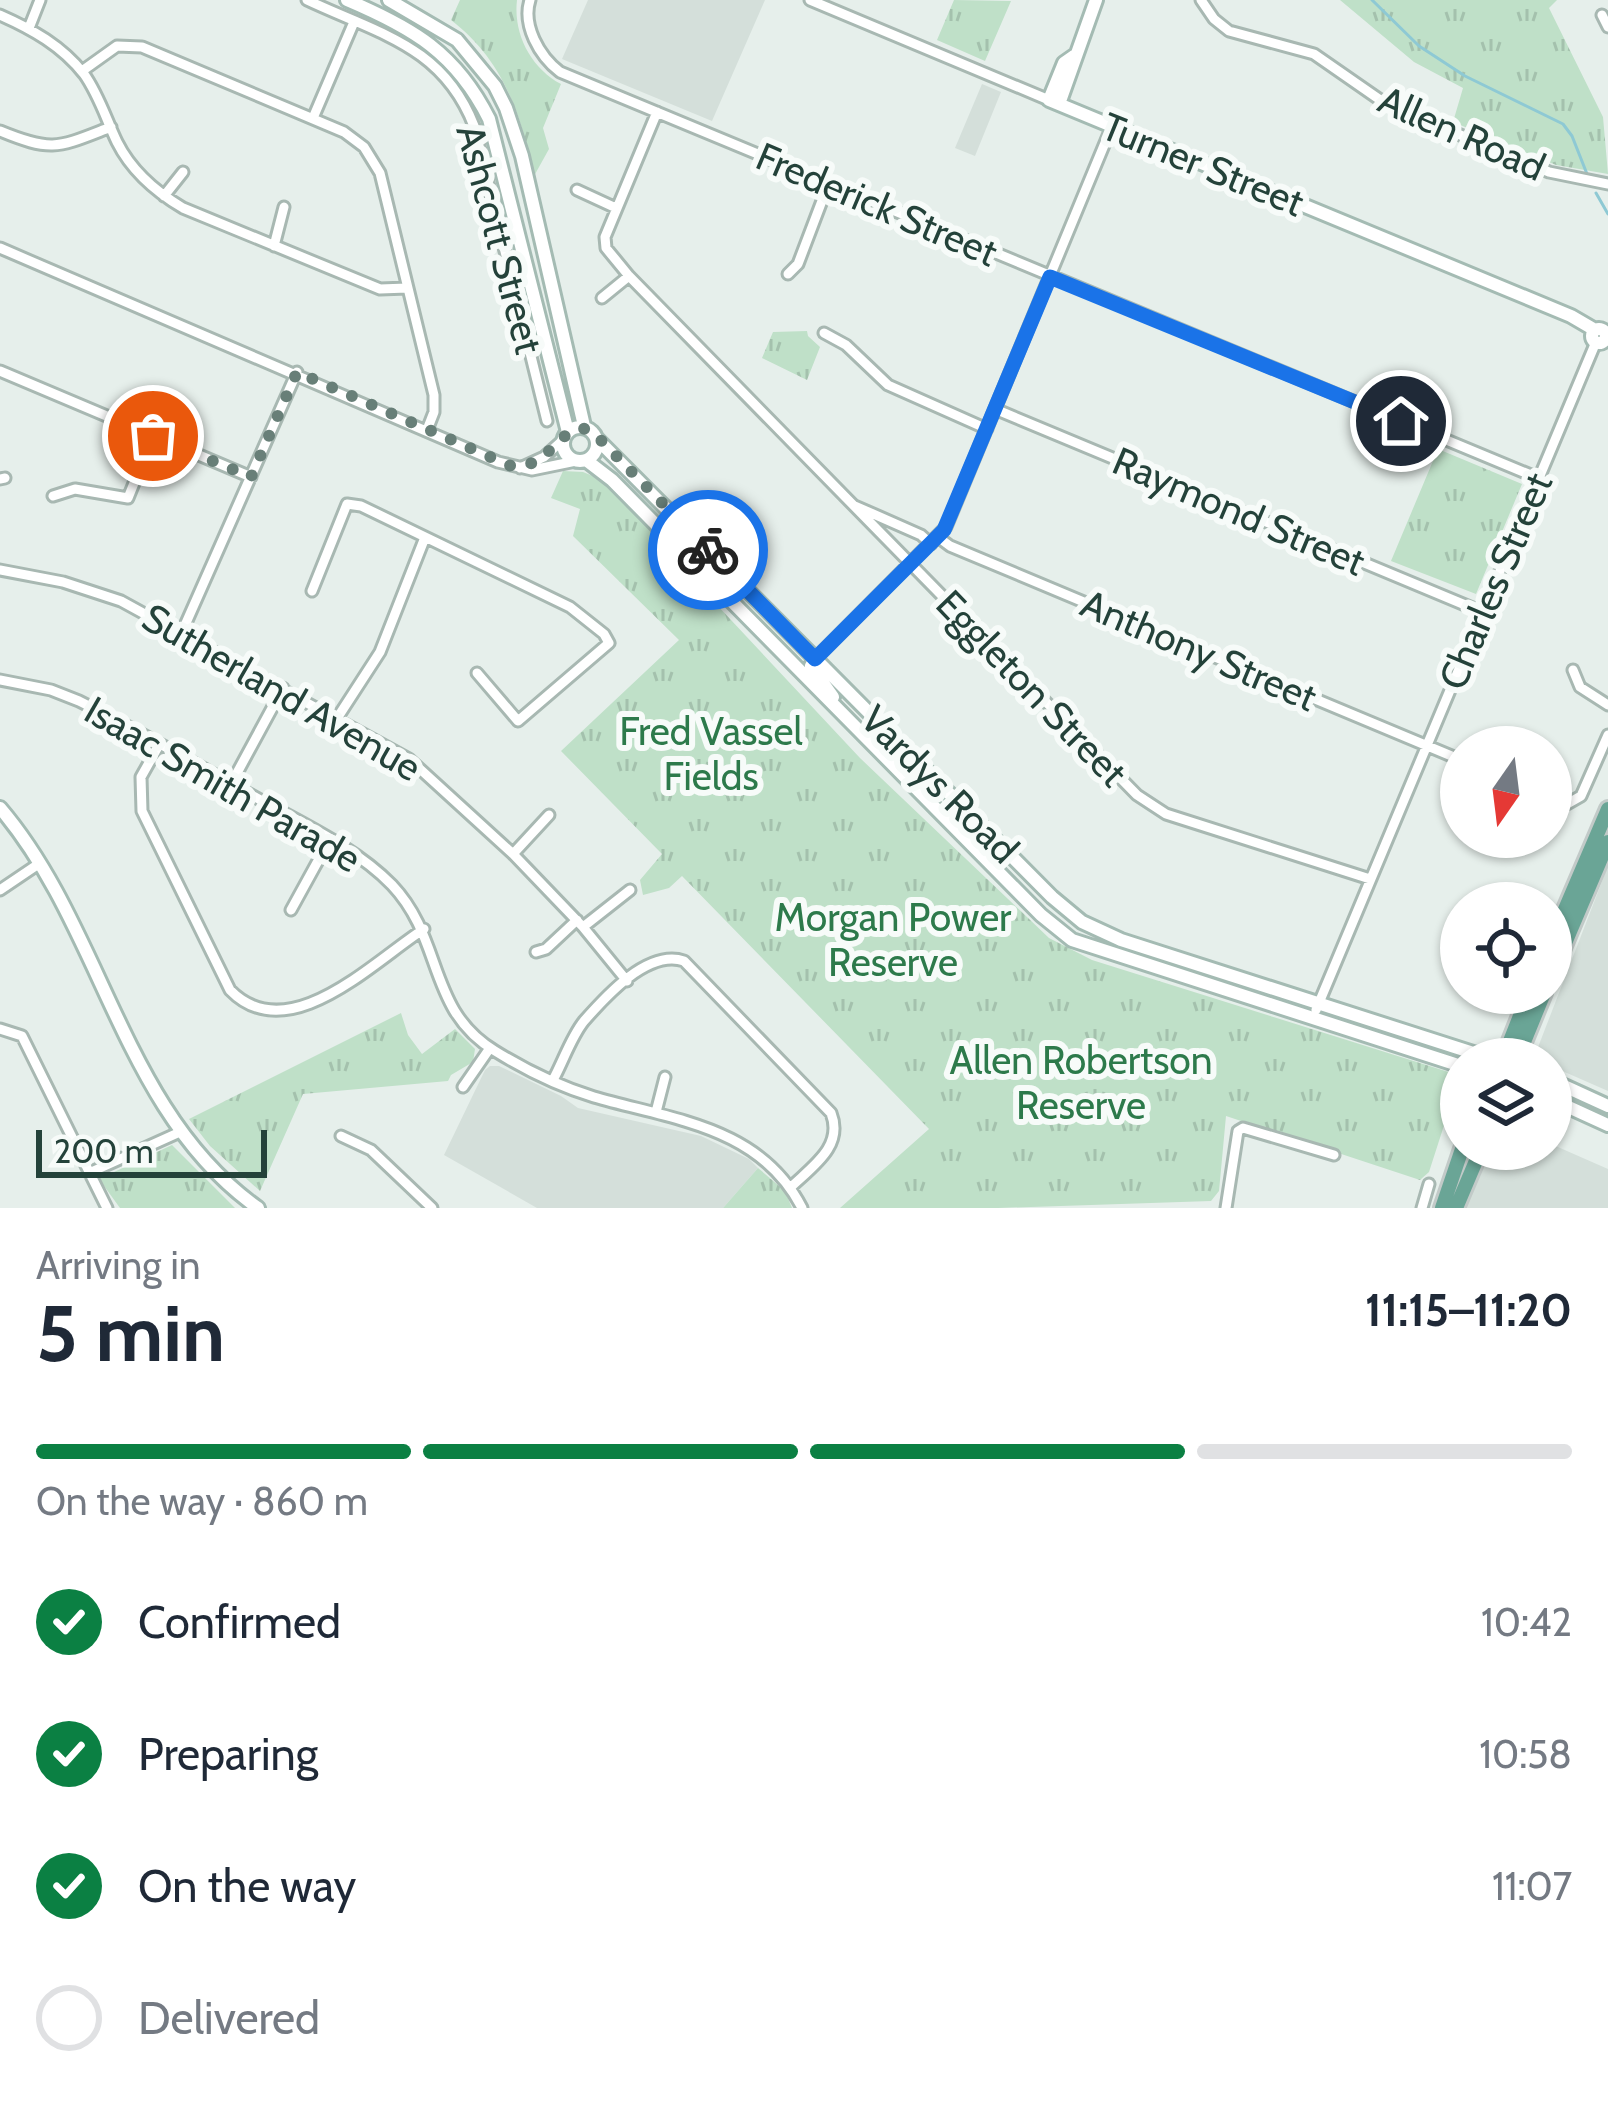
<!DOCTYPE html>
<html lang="en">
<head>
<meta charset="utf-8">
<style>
  :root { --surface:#fff; --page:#f2f2f3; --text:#1f2937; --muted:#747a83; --line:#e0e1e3; --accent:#0b8043 }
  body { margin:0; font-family:Cabin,sans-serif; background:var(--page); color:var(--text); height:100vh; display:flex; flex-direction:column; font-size:45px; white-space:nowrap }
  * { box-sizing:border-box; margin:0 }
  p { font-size:39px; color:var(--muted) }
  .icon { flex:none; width:66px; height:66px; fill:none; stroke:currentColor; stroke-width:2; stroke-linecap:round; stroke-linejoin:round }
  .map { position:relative; height:1208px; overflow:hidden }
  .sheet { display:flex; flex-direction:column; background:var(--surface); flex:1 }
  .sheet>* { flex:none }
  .needle { width:78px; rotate:194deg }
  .buttons { position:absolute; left:1440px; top:726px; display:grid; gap:24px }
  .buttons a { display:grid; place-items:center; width:132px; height:132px; border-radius:50%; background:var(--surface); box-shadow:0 3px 9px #0004; font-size:60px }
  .scale { position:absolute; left:36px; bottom:30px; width:231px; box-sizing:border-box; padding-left:12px; border:6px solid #24423a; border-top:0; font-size:33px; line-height:42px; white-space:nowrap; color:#24423a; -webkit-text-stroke:9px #f7fbf9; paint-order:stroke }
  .pin { position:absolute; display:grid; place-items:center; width:102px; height:102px; color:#fff; margin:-51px; border:6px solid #fff; border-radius:50%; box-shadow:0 3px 12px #0007 }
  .courier { position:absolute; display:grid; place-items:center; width:120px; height:120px; margin:-60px; border:9px solid #1a73e8; border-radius:50%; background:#fff; color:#222; box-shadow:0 3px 15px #0007 }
  .overview em { font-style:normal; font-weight:800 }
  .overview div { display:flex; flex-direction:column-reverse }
  .overview { display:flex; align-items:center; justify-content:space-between; height:204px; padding:0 36px }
  h1 { font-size:78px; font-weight:800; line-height:90px }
  .bar { display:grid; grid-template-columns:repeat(4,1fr); gap:18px 12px; align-content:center; height:144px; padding:0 36px }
  .bar i { height:15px; border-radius:9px; background:var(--line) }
  .bar .active { background:var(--accent) }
  .bar p { grid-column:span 4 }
  ol { padding:0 36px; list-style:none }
  li { display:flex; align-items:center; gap:36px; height:132px }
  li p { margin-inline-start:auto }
  li .icon { padding:12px; border-radius:50%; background:var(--accent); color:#fff; stroke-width:4 }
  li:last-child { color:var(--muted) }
  li i { width:66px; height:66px; border:6px solid var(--line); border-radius:50% }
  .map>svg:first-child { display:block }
  .built { fill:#d4dfda }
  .park { fill:url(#park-tufts) }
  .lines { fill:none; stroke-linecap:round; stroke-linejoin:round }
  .stream { stroke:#8ec9d4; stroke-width:3 }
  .street-casing { stroke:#a8b8b2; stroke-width:15 }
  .secondary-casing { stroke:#a4bbb3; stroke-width:18 }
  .primary-casing { stroke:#c2cac8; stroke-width:20 }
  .street { stroke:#fff; stroke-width:9 }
  .secondary { stroke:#fff; stroke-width:12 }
  .primary { stroke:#6aa596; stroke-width:14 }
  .done { stroke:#687f78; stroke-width:12; stroke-dasharray:0 21.6 }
  .route { stroke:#1a73e8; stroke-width:15 }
  .labels { text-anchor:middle; stroke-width:12; stroke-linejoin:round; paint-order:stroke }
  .street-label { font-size:39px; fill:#24423a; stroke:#f7fbf9 }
  .park-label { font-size:39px; fill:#2d7a4b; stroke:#f7fbf9 }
</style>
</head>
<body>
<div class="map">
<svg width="1608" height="1208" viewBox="0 0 1608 1208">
  <defs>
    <pattern id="park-tufts" width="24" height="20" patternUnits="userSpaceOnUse" patternTransform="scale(3)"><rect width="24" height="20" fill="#bfe0c8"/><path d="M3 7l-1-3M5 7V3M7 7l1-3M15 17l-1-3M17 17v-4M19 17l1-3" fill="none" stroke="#a4c1ad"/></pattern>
  </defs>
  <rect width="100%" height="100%" fill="#e6efeb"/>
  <path class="built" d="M588,0H765L712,121L562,59Z
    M982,84L1001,92L975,156L955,148Z
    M1608,866V1091L1551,1066V1059H1538L1535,1055Z
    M490,1066H499L561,1096L578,1108L701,1136L749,1159L758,1168L723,1208H537L444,1155L485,1070Z
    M1551,1144L1608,1169V1208H1466L1490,1149H1551Z"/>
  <path class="park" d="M460,0H517C513,34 531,68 561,84L543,128L549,149L534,176C520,113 504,61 451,20Z
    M954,0L1011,1L985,61L937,40Z
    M1340,0H1557L1549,8L1603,117L1608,174L1556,165L1453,122L1463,88L1414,62Z
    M807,331L808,336L820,347L807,380L762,358L773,332Z
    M1438,449L1522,484L1476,594L1391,561Z
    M563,471L583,472L603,480L720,601L717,605L860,758L1049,938L1092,960L1455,1074L1457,1085L1429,1172L1420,1180L1226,1116L1219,1191L1211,1201L998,1208H840L929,1129L682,876L669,888L643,895L640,880L662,854L561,751L679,640L573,536L580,509L551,498Z
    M401,1013L408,1035L422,1054L455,1029L475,1049L473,1062L451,1075L448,1081L303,1094L260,1191L210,1146L189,1119Z
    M172,1145L235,1208H120L99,1179Z
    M758,1168L785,1191L792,1208H723Z"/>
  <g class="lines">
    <path class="stream" d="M1372,0L1419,46L1465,76L1563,124L1572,136L1587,174
      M1596,193L1608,214"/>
    <g class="street-casing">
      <path id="street" d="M307,0C379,34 443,46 474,126L547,421
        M530,0C522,25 539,56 560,72L1538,478
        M810,0L1049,100
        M1201,0L1214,19L1229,31L1314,54L1386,104L1549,172L1608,184
        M0,15C32,29 62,46 84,74C99,95 106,119 117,142C131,170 156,192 183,208L380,289L407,288
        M1602,15L1608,27
        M29,28L40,0
        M82,71L117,46L142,47L344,132L364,147L380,173L434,395V412L427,430
        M657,112L605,237L606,248L629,276L1137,795L1166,814L1370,879
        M313,118L354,22
        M0,131C53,153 59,147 111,127
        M577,190L616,208
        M164,196L183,172
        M274,246L284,207
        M0,248L498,462L532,470L576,461
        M788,274L798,264L828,185
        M602,298L629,276
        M824,333L846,345L888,385L987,429
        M0,371L251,477
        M995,409L1482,612
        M520,468L544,457L563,440
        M0,479L5,478
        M53,496L75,489L128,498L153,436
        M855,506L921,535L931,544
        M938,537L950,546L1461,760
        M0,570L63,582L121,601L409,759L513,854L583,927L627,981
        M312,591L347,504L361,506L570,607L604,634L609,643L518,721L477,673
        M182,632L297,372
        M815,659L946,527L1112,126
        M1573,670L1580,687L1608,705
        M0,680L51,690L79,701C139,731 197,765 255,797C301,823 355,847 392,885C444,940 427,1010 495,1051C524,1069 561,1087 594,1097C673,1120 760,1126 802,1208
        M336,720L380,652L424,540
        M159,745L141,777L142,811L230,990C288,1050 374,961 424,929
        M231,784L283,688
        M1551,798L1567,804L1581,796L1608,735
        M513,854L549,815
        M0,890L40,863
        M291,910L330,839
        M583,927L630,890
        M536,952L546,949L577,920
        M1316,1010L1596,342
        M0,1029L22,1036L107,1208
        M553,1080C563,1062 571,1037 584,1021C606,996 648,949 684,961L831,1113C844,1146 813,1166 791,1187
        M463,1087L490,1048
        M656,1112L665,1077
        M341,1136L371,1150L432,1208
        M89,1173L180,1132
        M1226,1208L1238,1131L1243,1128L1334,1155
        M1422,1208L1429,1184"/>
    </g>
    <g class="secondary-casing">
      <path id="secondary" d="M347,0C413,28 456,53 489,119L568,432
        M389,0L457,40L495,86L506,108L522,156L584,426
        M1074,56L1064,63L1049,100L1571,316L1595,330
        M1059,104L1096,0
        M1592 336a7 7 0 1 1 14 0a7 7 0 1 1-14 0Z
        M563 444a17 17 0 1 1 34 0a17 17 0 1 1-34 0Z
        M597,439L1052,897L1082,922L1121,940L1492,1059
        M586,460L612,480L1041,915L1072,940L1461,1066
        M815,659L811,666L833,697
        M0,808C104,930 122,1112 258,1208
        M1551,1080L1608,1106
        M1551,1099L1608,1125"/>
    </g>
    <g class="primary-casing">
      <path id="primary" d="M1551,942L1608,809
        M1551,976L1608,842
        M1503,1059L1529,993
        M1517,1059L1544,993
        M1442,1208L1462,1149
        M1456,1208L1481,1149"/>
    </g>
    <use href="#street" class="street"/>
    <use href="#secondary" class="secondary"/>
    <use href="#primary" class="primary"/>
  </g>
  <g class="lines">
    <path class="done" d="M153,436L251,477L297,372L511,466C552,471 563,414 593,432L708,550"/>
    <path class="route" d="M708,550L815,659L944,530L1050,277L1401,421"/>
  </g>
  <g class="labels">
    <g class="street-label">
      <text transform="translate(1462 133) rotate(24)" y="14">Allen Road</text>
      <text transform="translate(1203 164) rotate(22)" y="14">Turner Street</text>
      <text transform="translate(877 204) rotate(23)" y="14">Frederick Street</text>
      <text transform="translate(500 239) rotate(75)" y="14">Ashcott Street</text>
      <text transform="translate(1239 511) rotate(23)" y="14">Raymond Street</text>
      <text transform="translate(1495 581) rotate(-67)" y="14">Charles Street</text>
      <text transform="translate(1199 650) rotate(23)" y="14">Anthony Street</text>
      <text transform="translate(1032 688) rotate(46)" y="14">Eggleton Street</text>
      <text transform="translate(282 692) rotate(30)" y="14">Sutherland Avenue</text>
      <text transform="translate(223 784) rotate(30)" y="14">Isaac Smith Parade</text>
      <text transform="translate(940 784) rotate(45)" y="14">Vardys Road</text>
    </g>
    <g class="park-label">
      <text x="711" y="745">Fred Vassel<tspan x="711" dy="45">Fields</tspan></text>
      <text x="893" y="931">Morgan Power<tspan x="893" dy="45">Reserve</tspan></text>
      <text x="1081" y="1074">Allen Robertson<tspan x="1081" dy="45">Reserve</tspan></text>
    </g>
  </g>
</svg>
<div class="buttons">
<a><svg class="needle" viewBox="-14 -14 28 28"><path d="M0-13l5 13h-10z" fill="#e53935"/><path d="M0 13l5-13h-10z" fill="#747a83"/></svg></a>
<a><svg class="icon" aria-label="locate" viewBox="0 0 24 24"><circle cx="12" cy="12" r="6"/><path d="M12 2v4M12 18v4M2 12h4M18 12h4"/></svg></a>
<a><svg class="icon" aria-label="layers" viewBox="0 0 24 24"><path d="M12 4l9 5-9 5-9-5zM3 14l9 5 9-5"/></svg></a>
</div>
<div class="scale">200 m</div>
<div class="pin" style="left:153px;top:436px;background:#ea580c"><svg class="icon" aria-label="bag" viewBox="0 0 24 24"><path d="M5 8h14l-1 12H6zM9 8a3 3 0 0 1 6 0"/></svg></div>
<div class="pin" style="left:1401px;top:421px;background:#1f2937"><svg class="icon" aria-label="home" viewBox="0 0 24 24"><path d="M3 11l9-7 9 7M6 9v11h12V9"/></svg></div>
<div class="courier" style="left:708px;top:550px"><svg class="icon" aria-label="bike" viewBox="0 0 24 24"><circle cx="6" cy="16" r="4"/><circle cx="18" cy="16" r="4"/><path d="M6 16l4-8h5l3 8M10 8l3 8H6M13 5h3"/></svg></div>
</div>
<section class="sheet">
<div class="overview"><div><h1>5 min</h1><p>Arriving in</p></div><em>11:15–11:20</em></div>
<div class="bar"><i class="active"></i><i class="active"></i><i class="active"></i><i></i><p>On the way · 860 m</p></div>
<ol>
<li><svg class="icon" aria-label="check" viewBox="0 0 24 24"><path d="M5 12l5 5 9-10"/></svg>Confirmed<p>10:42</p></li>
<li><svg class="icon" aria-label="check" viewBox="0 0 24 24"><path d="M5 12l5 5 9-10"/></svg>Preparing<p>10:58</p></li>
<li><svg class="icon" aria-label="check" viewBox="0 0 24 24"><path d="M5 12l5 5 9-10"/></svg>On the way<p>11:07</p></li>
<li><i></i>Delivered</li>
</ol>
</section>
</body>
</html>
